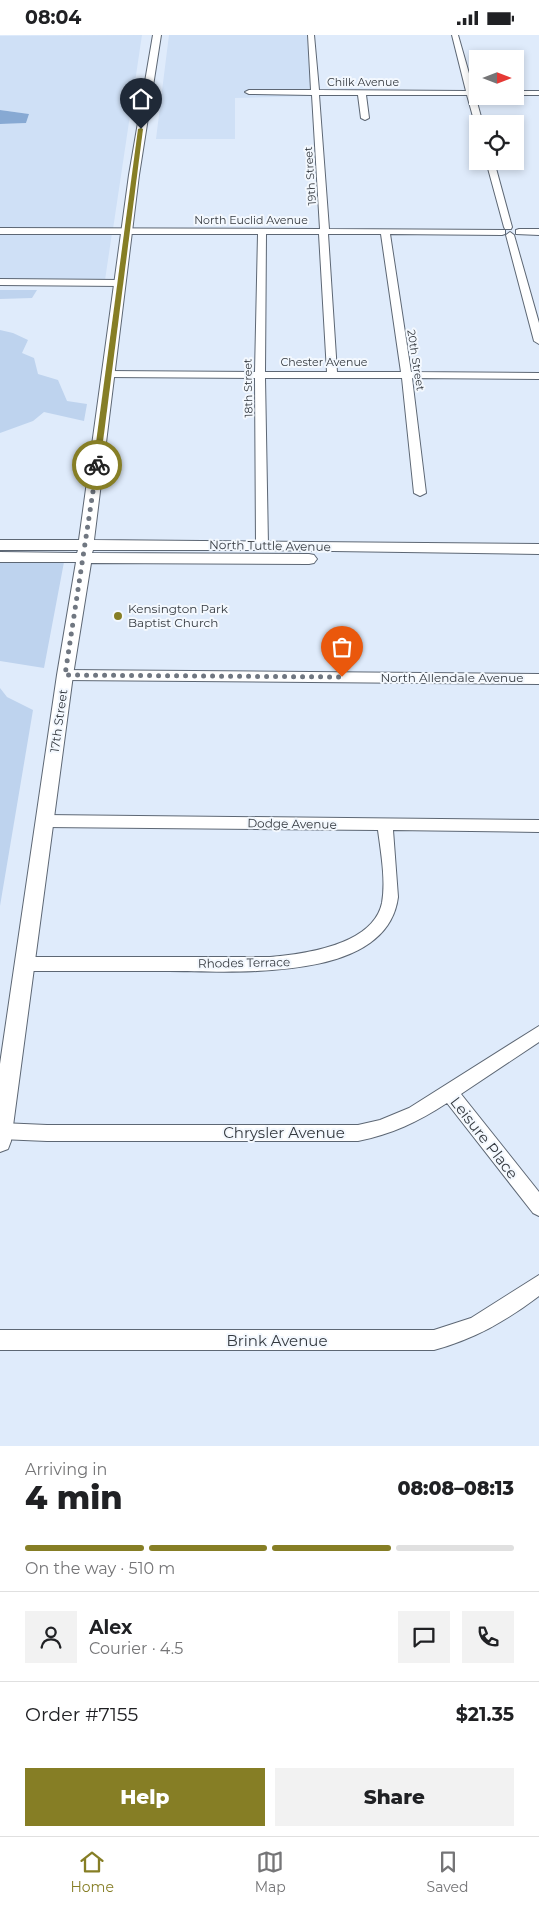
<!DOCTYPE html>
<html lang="en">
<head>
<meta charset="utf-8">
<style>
  :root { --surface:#fff; --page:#f2f2f2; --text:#202124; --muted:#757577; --line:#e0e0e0; --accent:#867e25 }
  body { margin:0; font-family:Montserrat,sans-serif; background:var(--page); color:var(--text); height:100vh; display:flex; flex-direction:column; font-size:19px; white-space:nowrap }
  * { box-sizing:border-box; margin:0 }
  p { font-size:16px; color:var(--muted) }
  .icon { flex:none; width:28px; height:28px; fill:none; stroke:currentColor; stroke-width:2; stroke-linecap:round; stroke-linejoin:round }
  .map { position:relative; height:1411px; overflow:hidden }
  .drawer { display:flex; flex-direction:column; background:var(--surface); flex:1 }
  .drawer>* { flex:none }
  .needle { width:32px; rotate:90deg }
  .tools { position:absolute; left:469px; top:15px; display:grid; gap:10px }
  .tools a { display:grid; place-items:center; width:55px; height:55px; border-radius:0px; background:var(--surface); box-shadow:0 2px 8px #0003; font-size:25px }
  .pin { position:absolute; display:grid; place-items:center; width:42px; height:42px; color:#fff; margin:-51px -21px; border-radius:50% 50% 50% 0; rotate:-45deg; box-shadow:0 0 5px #0007 }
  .pin .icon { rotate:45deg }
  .courier { position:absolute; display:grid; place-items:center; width:50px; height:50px; margin:-25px; border:4px solid #867e25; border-radius:50%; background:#fff; color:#222; box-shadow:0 1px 6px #0007 }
  .overview em { font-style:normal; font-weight:800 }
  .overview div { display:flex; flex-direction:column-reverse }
  .overview { display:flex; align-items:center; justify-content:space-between; height:85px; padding:0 25px }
  h1 { font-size:32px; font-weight:800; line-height:38px }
  .bar { display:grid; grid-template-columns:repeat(4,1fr); gap:8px 5px; align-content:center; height:60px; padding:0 25px }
  .bar i { height:6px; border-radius:4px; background:var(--line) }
  .bar .current { background:var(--accent) }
  .bar p { grid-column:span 4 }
  .line { display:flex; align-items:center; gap:12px; padding:0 25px; border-top:1px solid var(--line) }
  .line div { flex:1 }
  .round { display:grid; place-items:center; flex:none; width:52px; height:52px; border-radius:0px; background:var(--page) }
  .action { display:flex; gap:10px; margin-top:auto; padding:10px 25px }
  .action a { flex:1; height:58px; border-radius:0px; background:var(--accent); color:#fff; font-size:20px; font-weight:800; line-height:58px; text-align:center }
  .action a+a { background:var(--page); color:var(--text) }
  .status { display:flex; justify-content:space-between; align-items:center; height:35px; padding:0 25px; background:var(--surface); direction:ltr }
  .status svg { height:14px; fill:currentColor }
  .dock { display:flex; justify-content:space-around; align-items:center; height:70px; border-top:1px solid var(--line); background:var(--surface); font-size:14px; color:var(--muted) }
  .dock a { display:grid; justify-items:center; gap:2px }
  .dock .current { color:var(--accent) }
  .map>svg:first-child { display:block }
  .built { fill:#cfe0f6 }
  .green { fill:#bed3ee }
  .water { fill:#87a9d3 }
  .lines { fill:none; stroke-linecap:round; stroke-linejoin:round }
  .minor-casing { stroke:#5d6774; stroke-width:2 }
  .major-casing { stroke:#5d6774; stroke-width:2 }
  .minor { fill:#fff; fill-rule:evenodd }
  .major { fill:#fff; fill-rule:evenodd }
  .route { fill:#867e25 }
  .done { stroke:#707781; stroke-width:5; stroke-dasharray:0 9 }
  .poi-dot { fill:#867e25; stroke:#f3f8fe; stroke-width:2 }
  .labels { text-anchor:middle; stroke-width:4; stroke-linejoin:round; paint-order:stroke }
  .far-street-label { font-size:11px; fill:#34393f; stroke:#f3f8fe }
  .street-label { font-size:12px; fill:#34393f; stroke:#f3f8fe }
  .poi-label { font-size:12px; fill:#34393f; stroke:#f3f8fe; text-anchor:start }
  .near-street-label { font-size:15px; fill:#34393f; stroke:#f3f8fe }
</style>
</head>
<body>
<div class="status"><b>08:04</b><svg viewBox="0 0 49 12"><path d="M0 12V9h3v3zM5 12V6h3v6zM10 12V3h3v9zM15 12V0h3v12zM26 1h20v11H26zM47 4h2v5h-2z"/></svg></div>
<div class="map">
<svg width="539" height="1411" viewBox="0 0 539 1411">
  <rect width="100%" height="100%" fill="#dfebfb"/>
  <path class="built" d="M142,0L113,194H0V89L26,88L29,79L0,75V1Z
    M169,0H307L311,56H246L245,58L311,59V61L235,63V104H156Z
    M0,198H112L105,245H0Z"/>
  <path class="green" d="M0,255H37L32,263L0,264Z
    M0,295L13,298L28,305L22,318L34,323L38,339L58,345L67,366L87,369L84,386L44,377L33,386L0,398Z
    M0,527H64L44,633L0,626Z
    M0,653L7,662L33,675L0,871Z"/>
  <path class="water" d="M0,75L29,79L26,88L0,89Z"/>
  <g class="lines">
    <g class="minor-casing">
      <path id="minor" d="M308,0H314L319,55L466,56L452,0H458L474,56H478V60H475L483,89H478V91L475,89L467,60H366L369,83L365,85L361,83L358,60H319L329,194L505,195V199L502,200L390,199L411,337L539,338V344L412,343L426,458L420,461L414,458L402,343H265L268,510L262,514L256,510L255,343L108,342L103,339L108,336L255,337L258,199H0V193L320,194L312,60L249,59L245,57L249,55H311ZM266,199H319L327,337H265ZM328,199H381L401,337H337Z
        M515,56H539V60H515Z
        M486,126H494L512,192L511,194H505L504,192Z
        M519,194H539V200L516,199V195Z
        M510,197L514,200L539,288V309L534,306L506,200Z
        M0,244L120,245L125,248L120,251L0,250Z
        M65,635L539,639V649L65,645L60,643L58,640L60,637Z
        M45,780L539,785V797L393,795L398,862C387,949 232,936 169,936C121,936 73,936 25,936L19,934L17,929L19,924L25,922H270C305,919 373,910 382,868C386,845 381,818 378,795L45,792L40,790L38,786L40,782Z
        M539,991V1007L461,1059L539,1157V1181L533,1178L447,1068C418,1087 392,1099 358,1106H47L0,1104L1,1088L47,1090H358L380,1085L409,1073Z
        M539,1240V1261C506,1286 474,1304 434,1315H0V1295H434L471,1283Z"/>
    </g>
    <g class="major-casing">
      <path id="major" d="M153,0H161L139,140L94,505L539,509V519L262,515H93L92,518L309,519L314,520L317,524L314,528L309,529L91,528L73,640L11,1106L8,1114L0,1117V1029L57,640L76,527H0V517L77,518L78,515H0V505H79L129,140Z"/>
    </g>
    <use href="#minor" class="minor"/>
    <use href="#major" class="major"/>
  </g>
  <path class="route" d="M141,93L143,94L100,430L97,432L93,430L138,94Z"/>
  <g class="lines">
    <path class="done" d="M97,430L65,640L342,642"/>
  </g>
  <circle class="poi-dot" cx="118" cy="581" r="5"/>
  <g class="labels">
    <g class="far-street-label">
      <text x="363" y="51">Chilk Avenue</text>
      <text transform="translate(310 141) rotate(-94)" y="4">19th Street</text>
      <text x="251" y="189">North Euclid Avenue</text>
      <text transform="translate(416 325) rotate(81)" y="4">20th Street</text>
      <text x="324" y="331">Chester Avenue</text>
      <text transform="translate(248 353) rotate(-91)" y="4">18th Street</text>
    </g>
    <g class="street-label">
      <text transform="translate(270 511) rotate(1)" y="4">North Tuttle Avenue</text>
      <text x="452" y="647">North Allendale Avenue</text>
      <text transform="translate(59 686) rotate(-82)" y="4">17th Street</text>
      <text transform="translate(292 789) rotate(1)" y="4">Dodge Avenue</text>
      <text transform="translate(244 928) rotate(-1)" y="4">Rhodes Terrace</text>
    </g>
    <g class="poi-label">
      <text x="128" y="578">Kensington Park<tspan x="128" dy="14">Baptist Church</tspan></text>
    </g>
    <g class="near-street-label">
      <text x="284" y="1103">Chrysler Avenue</text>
      <text transform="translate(484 1103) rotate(52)" y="5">Leisure Place</text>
      <text x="277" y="1311">Brink Avenue</text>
    </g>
  </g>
</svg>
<div class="tools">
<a><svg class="needle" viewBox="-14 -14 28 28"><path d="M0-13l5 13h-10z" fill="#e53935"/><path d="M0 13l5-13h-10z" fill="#757577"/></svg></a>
<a><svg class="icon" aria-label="locate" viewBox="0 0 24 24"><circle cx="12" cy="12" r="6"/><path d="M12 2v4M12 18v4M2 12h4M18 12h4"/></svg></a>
</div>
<div class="pin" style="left:342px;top:642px;background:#ea580c"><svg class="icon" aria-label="bag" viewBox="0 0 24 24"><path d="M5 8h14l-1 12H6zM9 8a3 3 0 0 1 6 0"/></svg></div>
<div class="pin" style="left:141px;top:94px;background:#1f2937"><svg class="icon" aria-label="home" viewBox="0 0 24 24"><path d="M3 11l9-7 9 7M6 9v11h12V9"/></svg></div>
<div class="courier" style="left:97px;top:430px"><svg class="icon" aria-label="bike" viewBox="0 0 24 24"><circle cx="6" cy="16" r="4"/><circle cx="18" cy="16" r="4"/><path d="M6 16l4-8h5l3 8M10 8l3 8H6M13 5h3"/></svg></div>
</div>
<section class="drawer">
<div class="overview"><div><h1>4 min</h1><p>Arriving in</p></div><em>08:08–08:13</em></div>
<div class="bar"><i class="current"></i><i class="current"></i><i class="current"></i><i></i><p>On the way · 510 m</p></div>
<div class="line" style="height:90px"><a class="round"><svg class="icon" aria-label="person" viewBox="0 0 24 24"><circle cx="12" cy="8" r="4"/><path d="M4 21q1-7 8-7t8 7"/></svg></a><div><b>Alex</b><p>Courier · 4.5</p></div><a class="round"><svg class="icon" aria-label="chat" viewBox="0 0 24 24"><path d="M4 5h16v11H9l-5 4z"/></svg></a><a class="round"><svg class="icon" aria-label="phone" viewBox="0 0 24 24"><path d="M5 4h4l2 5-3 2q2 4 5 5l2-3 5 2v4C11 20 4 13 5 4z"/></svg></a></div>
<div class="line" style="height:65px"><div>Order #7155</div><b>$21.35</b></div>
<div class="action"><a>Help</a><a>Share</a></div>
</section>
<nav class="dock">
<a class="current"><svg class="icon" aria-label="home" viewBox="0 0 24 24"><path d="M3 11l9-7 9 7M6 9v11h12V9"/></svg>Home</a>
<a><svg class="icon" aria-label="map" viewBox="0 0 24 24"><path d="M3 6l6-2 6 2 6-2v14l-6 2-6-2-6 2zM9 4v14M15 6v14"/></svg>Map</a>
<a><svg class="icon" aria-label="saved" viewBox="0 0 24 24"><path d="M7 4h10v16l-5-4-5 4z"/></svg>Saved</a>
</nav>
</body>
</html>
